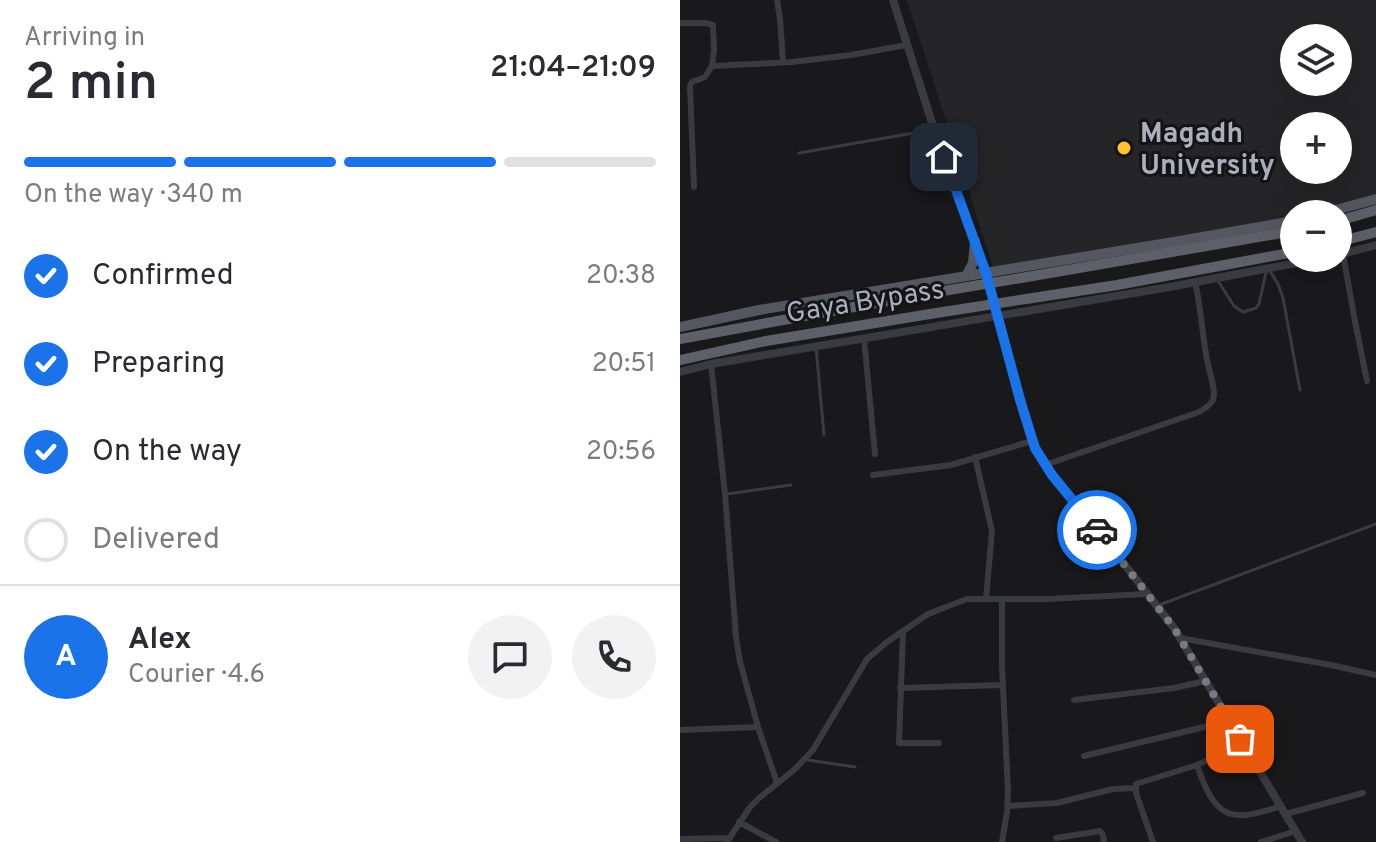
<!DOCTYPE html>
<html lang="en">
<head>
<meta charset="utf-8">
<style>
  :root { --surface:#fff; --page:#f2f2f3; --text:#2b2b33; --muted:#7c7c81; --line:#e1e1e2; --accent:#1a73e8 }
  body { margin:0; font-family:Overpass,sans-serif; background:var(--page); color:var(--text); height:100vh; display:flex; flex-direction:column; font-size:30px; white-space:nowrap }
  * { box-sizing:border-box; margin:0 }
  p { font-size:26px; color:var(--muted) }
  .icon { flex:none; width:44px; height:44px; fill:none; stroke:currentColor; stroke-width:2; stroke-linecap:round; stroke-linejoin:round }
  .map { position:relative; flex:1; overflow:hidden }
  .side { display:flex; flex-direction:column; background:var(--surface); width:680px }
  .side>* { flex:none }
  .buttons { position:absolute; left:600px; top:24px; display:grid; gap:16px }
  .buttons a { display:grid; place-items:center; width:72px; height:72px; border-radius:50%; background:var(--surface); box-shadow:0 8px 32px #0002; font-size:40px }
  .pin { position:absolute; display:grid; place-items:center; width:68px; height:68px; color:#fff; margin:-34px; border-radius:16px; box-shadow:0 4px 12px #0006 }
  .courier { position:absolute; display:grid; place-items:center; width:80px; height:80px; margin:-40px; border:6px solid #1a73e8; border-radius:50%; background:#fff; color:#222; box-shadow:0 2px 10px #0007 }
  .headline em { font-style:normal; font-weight:600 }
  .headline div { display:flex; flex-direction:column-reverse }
  .headline { display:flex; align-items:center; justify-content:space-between; height:136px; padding:0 24px }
  h1 { font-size:52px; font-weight:600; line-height:60px }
  .bar { display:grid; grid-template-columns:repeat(4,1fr); gap:12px 8px; align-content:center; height:96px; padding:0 24px }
  .bar i { height:10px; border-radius:6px; background:var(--line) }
  .bar .selected { background:var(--accent) }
  .bar p { grid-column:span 4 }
  .line { display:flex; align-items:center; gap:20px; padding:0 24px; border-top:2px solid var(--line) }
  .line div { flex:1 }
  .round { display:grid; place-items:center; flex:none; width:84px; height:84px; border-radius:42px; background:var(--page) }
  ol { padding:0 24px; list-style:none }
  li { display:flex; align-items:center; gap:24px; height:88px }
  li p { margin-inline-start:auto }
  li .icon { padding:8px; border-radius:50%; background:var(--accent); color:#fff; stroke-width:4 }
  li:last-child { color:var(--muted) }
  li i { width:44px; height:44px; border:4px solid var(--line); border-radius:50% }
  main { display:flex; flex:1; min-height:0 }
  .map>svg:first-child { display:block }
  .built { fill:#252528; fill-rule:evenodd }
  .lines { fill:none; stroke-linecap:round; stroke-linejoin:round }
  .service { stroke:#3a3a41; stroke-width:3 }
  .minor { stroke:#3a3a41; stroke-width:6 }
  .tertiary { stroke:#3a3a41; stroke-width:8 }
  .primary { stroke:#555760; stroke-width:10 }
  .trunk { stroke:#5d6069; stroke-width:10 }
  .trunk-bridge { stroke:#5d6069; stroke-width:10 }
  .done { stroke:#777a84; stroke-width:8; stroke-dasharray:0 14.4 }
  .route { stroke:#1a73e8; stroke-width:10 }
  .poi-dot { fill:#fec32e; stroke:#141416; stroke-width:3 }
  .labels { text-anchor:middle; stroke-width:6; stroke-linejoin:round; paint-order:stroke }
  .poi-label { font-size:28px; font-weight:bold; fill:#aaafbc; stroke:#141416; text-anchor:start }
  .street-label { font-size:28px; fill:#aaafbc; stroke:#141416 }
</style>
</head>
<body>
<main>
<section class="side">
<div class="headline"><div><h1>2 min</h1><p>Arriving in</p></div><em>21:04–21:09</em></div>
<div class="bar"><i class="selected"></i><i class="selected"></i><i class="selected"></i><i></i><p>On the way · 340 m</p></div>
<ol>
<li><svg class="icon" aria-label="check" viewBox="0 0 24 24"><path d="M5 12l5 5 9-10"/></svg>Confirmed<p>20:38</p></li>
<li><svg class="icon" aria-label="check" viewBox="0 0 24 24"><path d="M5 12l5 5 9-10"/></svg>Preparing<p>20:51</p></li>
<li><svg class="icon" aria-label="check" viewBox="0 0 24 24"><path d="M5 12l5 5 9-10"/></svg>On the way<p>20:56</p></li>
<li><i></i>Delivered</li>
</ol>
<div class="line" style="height:144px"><b class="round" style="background:var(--accent);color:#fff">A</b><div><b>Alex</b><p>Courier · 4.6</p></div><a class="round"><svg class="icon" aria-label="chat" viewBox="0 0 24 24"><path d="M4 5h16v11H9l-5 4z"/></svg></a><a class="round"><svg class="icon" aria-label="phone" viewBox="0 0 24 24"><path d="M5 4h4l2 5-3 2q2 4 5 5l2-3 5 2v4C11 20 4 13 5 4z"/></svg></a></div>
</section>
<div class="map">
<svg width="696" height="842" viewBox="0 0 696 842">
  <rect width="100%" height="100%" fill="#19191b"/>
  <path class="built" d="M227,0H696V198L683,205L632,214H614V217L315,273ZM614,38H658V82H614ZM614,126H658V170H614Z"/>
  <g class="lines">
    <path class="service" d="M119,153L251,130
      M590,271L598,284L603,298L620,390
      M538,281L554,306L563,312L576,308L579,304L586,272
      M136,347L144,435
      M47,494L111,485
      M479,605L696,524
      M128,760L175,767"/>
    <path class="minor" d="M97,0L100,19L103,62
      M0,23H26L33,25L34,50L32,66
      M14,187L10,86L12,82L25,77L32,66L112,62L171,55L227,45
      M663,254L674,316L687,381
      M184,338L195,454
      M31,364L45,494L56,637L60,662L78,727L97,783
      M295,457L312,531L306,599
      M365,465L519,412C524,409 530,406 533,400C536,391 531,378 529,369C522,340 522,311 515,282
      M193,475L271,465L352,441
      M223,632L219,743H259
      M500,638L651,665L696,675
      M220,688L322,685
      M394,700L494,688L525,681
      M0,730L78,727
      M404,756L549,721
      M517,765C535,818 549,824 601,806
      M328,806L377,803L433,789L454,788
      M606,814L683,793
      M59,822L96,842
      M376,838L420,831L423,835L424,842
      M0,839L49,838
      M47,842L70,807L79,798L114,770L133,750L187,659L207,642L248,614L287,599H368L466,594
      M322,842L327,812L328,791L322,666V600
      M473,842L456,793V784L517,765L532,758L560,739
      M581,842L616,831"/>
    <path class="tertiary" d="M213,0L254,129L306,273L355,448L372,475L420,533L494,628L622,842
      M658,255L696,245
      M0,372L31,364L484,288L643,258"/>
    <path class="primary" d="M641,214L696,199
      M286,276L293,263L295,241
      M0,327L79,310L494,242L614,221"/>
    <path class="trunk" d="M658,221L696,210
      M658,242L696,232
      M341,278L614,231
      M346,299L437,285L614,252
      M0,339L245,294
      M0,360L86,341L250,314"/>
    <path class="trunk-bridge" d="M245,294L341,278
      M250,314L346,299"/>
  </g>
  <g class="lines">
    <path class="done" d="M417,530L494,628L560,739"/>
    <path class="route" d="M264,157L306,273L340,400L355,448L372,475L417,530"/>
  </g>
  <circle class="poi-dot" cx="444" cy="148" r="8"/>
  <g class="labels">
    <g class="poi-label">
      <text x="460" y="142">Magadh<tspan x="460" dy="32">University</tspan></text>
    </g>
    <g class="street-label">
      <text transform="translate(185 300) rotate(-9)" y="10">Gaya Bypass</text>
    </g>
  </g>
</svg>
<div class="buttons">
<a><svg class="icon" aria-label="layers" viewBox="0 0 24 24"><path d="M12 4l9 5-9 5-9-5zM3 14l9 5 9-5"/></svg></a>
<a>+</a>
<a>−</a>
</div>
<div class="pin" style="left:560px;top:739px;background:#ea580c"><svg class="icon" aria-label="bag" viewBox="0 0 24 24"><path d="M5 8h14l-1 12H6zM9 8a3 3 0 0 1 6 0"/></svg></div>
<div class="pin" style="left:264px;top:157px;background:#1f2937"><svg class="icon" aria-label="home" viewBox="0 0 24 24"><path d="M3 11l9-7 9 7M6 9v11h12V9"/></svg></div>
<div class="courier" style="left:417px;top:530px"><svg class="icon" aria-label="car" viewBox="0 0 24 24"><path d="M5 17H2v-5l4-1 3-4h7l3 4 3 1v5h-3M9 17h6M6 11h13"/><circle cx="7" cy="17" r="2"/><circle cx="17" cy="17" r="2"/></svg></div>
</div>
</main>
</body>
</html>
